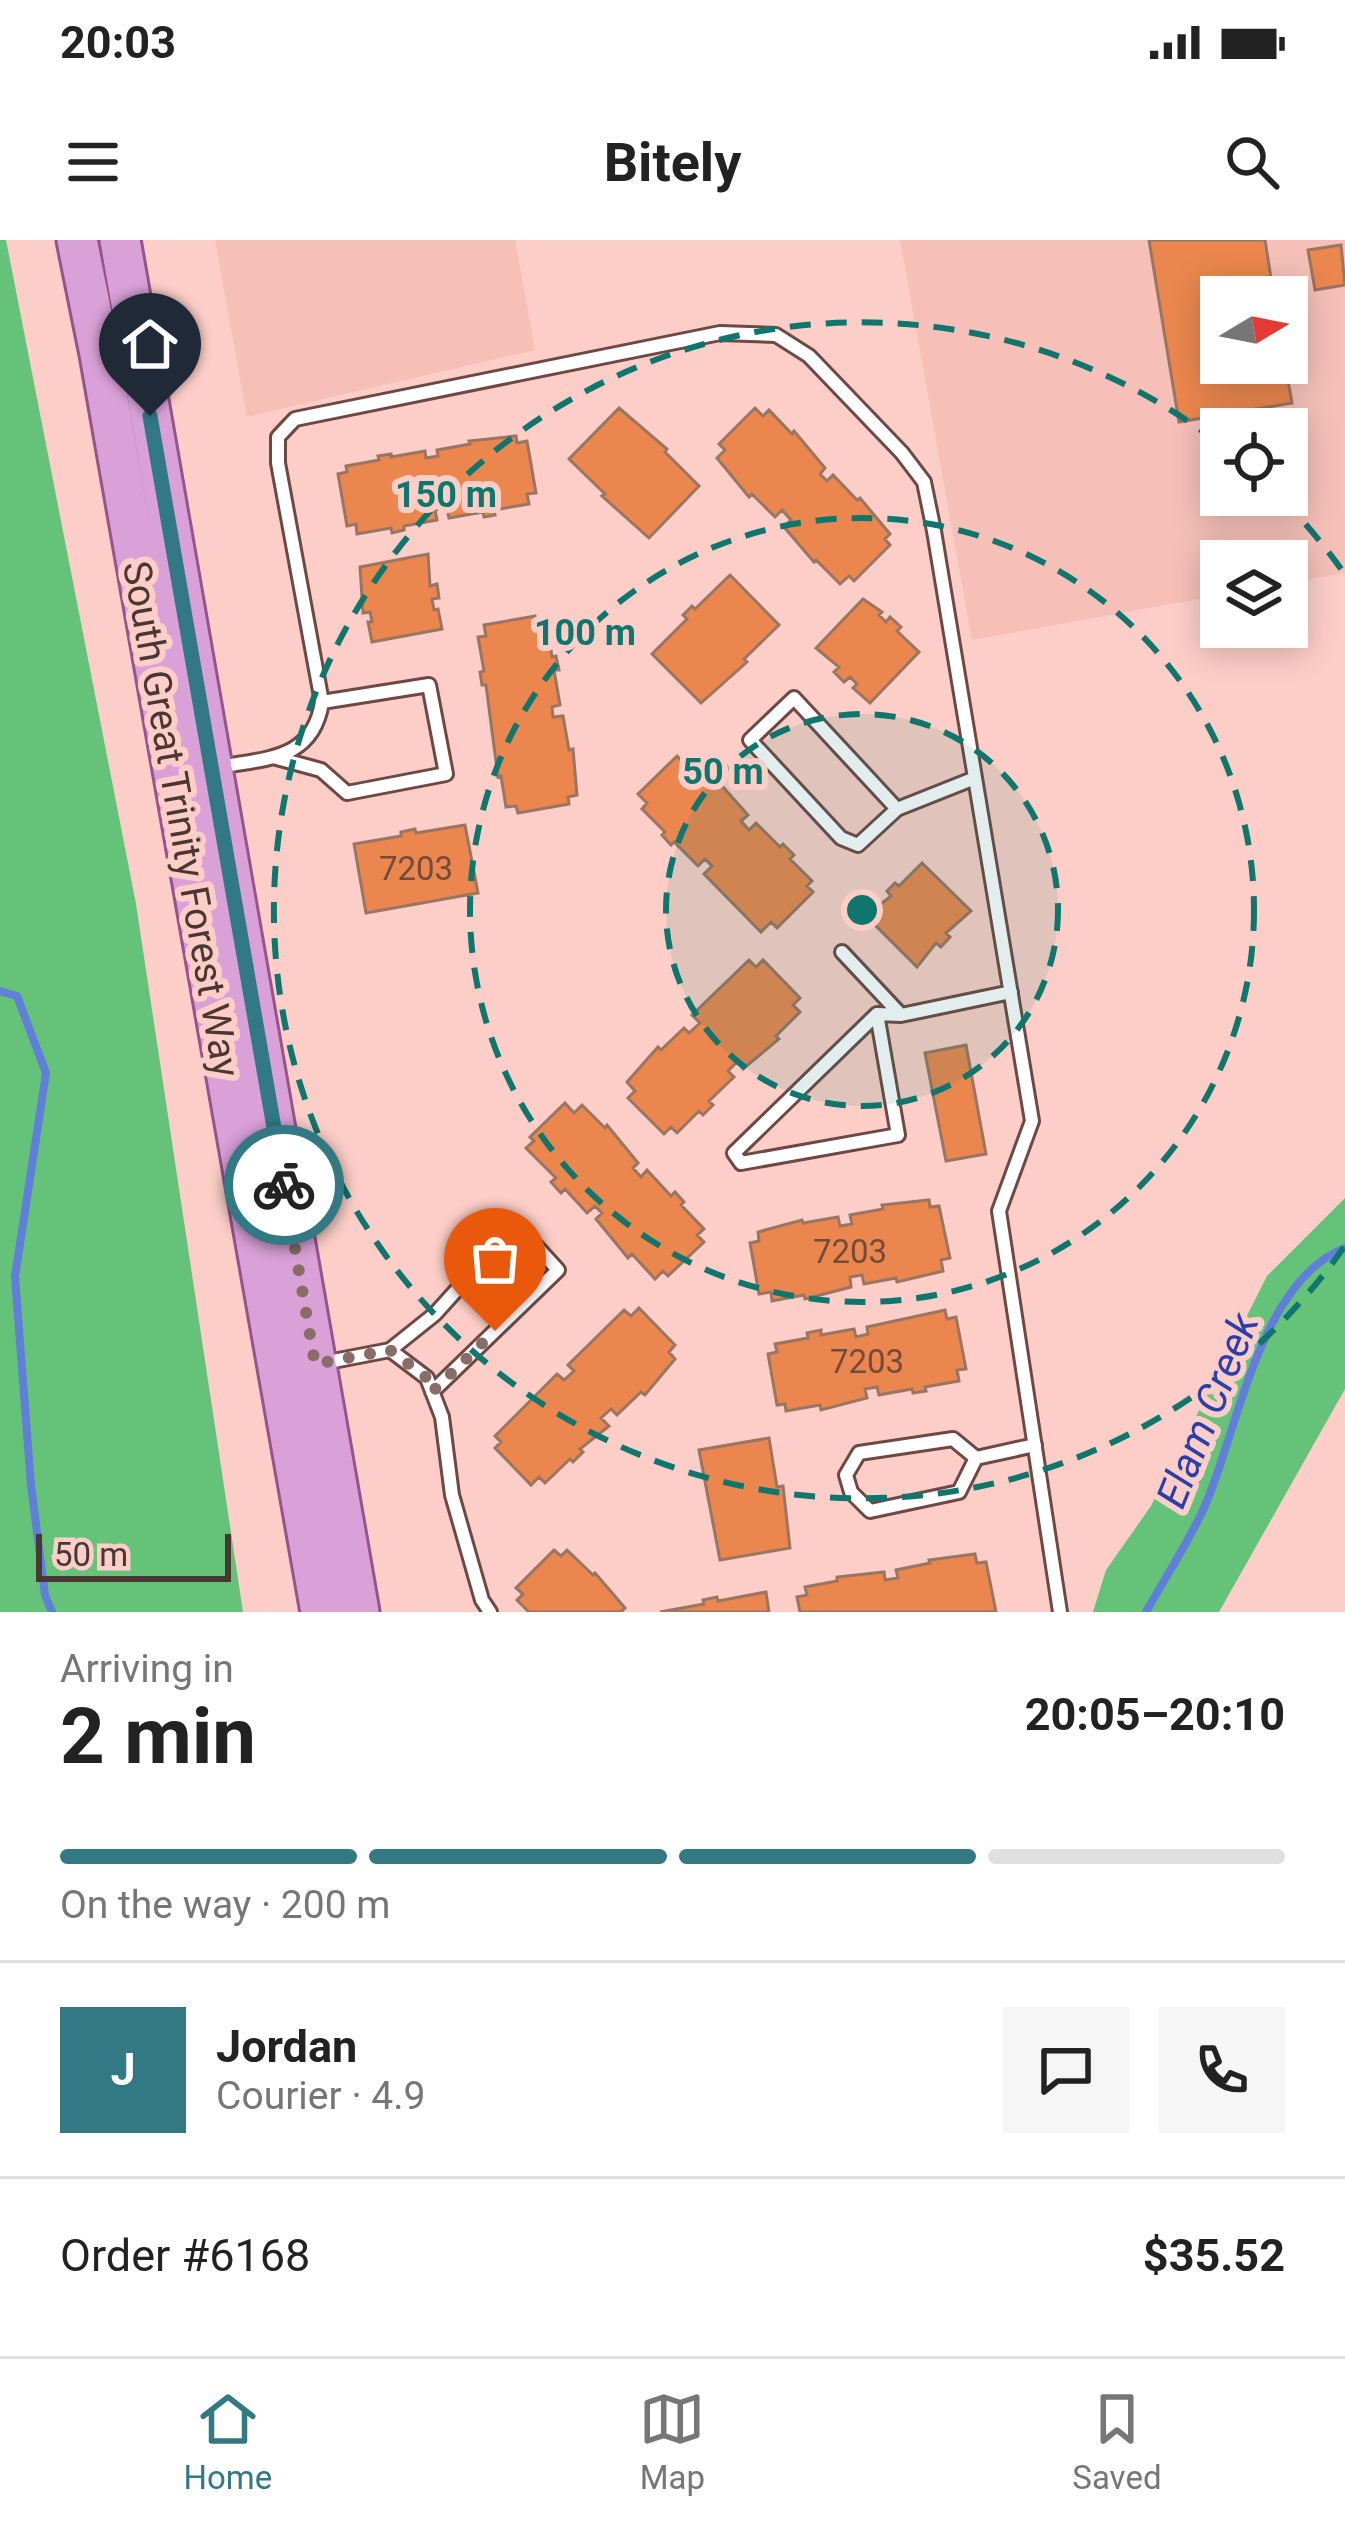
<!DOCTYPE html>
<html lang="en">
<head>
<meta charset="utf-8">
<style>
  :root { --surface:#fff; --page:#f6f6f6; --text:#222; --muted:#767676; --line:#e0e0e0; --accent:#327984 }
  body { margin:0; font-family:Roboto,sans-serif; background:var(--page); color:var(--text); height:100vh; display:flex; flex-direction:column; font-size:45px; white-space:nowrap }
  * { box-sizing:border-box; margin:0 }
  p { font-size:39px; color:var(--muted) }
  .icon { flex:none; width:66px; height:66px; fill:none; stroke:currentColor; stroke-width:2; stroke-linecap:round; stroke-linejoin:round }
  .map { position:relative; height:1372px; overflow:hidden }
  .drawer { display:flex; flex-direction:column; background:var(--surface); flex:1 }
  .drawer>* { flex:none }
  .needle { width:78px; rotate:80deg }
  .tools { position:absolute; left:1200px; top:36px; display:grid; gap:24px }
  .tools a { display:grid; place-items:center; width:108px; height:108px; border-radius:0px; background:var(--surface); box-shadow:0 6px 30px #0003; font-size:60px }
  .scale { position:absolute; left:36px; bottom:30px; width:195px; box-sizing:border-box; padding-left:12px; border:6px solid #4a3734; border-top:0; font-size:33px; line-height:42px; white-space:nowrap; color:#4a3734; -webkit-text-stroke:9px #fdcec7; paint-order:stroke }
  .pin { position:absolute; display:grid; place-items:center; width:102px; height:102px; color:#fff; margin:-123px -51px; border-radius:50% 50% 50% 0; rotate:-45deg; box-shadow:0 0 12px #0007 }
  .pin .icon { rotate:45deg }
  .courier { position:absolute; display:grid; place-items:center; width:120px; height:120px; margin:-60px; border:9px solid #327984; border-radius:50%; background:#fff; color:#222; box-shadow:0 3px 15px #0007 }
  .overview em { font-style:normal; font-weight:700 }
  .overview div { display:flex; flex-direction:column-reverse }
  .overview { display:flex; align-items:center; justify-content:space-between; height:204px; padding:0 60px }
  h1 { font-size:78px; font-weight:700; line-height:90px }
  .bar { display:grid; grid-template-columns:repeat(4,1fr); gap:18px 12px; align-content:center; height:144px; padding:0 60px }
  .bar i { height:15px; border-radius:9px; background:var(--line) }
  .bar .selected { background:var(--accent) }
  .bar p { grid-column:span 4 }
  .line { display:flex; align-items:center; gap:30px; padding:0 60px; border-top:3px solid var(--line) }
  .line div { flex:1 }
  .round { display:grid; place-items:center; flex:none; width:126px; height:126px; border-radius:0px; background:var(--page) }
  .status { display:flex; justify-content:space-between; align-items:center; height:84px; padding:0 60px; background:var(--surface); direction:ltr }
  .status svg { height:33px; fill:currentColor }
  header { display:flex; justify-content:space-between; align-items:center; height:156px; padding:0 60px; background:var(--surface); font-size:54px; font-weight:700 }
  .tabs { display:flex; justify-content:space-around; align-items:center; height:168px; border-top:3px solid var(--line); background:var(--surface); font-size:33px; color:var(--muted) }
  .tabs a { display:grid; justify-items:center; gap:6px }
  .tabs .selected { color:var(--accent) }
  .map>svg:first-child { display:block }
  .built { fill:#f6c0b8; fill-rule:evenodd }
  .green { fill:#64c378 }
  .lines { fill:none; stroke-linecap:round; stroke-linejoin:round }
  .stream { stroke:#617eda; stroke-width:8 }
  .building { fill:#eb874e; stroke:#997562; stroke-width:3 }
  .lane-casing { stroke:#6f4843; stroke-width:18 }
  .primary-casing { stroke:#97548c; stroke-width:45 }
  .lane { stroke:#fff; stroke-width:12 }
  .primary { stroke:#d9a1d7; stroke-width:39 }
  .done { stroke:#896c67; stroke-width:12; stroke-dasharray:0 21.6 }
  .route { stroke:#327984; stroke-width:15 }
  .ring { fill:none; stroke:#0f766e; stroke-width:6; stroke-dasharray:21 15 }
  .labels { text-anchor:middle; stroke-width:12; stroke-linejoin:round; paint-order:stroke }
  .number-label { font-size:33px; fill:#724b3a }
  .street-label { font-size:39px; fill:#4a3734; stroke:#fdcec7 }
  .water-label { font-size:42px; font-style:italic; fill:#2a3faa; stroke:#fdcec7 }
  .centre { fill:#0f766e; stroke:#fdcec7; stroke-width:6 }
  .ring-label { font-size:36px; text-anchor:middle; font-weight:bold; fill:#0f766e; stroke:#fdcec7; stroke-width:12; stroke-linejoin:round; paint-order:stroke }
</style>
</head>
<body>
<div class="status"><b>20:03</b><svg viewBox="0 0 49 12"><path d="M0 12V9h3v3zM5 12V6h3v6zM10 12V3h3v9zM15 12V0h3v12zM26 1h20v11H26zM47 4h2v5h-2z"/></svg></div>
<header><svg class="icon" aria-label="menu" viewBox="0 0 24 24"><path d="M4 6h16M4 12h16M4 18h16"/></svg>Bitely<svg class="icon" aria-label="search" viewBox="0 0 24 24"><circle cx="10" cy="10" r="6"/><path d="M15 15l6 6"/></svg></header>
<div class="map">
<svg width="1345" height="1372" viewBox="0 0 1345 1372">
  <rect width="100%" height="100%" fill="#fdcec7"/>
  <path class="built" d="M215,0H515L535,110L247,177Z
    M900,0H1345V333L1287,343V321H1221V355L972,400ZM1221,57H1287V123H1221ZM1221,189H1287V255H1221Z"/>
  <path class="green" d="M0,0H6L136,664L243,1372H0Z
    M1345,958V1149L1219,1372H1093L1106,1330L1151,1266L1267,1036Z"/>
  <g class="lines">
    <path class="stream" d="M0,751L17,756L46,833L15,1037L31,1245L45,1355L52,1372
      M1146,1372C1165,1338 1188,1303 1204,1268C1238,1192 1259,1041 1345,1008"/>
  </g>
  <path class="building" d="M1149,0H1265L1274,57H1221V123H1285L1292,163L1179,182Z
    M1341,5L1345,45L1315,50L1308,10Z
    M619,168L667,209L665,212L699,246L649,298L602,256L605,254L569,219Z
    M755,168L763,176L769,170L792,194L794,191L825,228L820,234L827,241L833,235L857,260L860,258L890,294L885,299L890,305L854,341L849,336L840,344L816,320L814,322L784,287L791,280L782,270L775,277L752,254L749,257L717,218L725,210L719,204Z
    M516,196L517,203L527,201L536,253L527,254L529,264L494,270L495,275L484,277L483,272L449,278L447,268L435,270L437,280L404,286V290L392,293L391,288L357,294L356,284L347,286L338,234L347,232L346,226L379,220L378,216L391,214V217L425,211L426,218L438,216L437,210L470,204L469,201Z
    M428,314L430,346L437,344L439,358L432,359L434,370L438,369L442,389L372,402L368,382H372L370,372L363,373L360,327Z
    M730,335L779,385L744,419L747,422L701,463L652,414L687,379L683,375L692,366L695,369Z
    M863,359L882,372L879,375L886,382L890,377L901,387L897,391L919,412L870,463L853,448L857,444L850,437L844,442L834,432L839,427L816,408Z
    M535,376L537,387L547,385L552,417L556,416L559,430H554L560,465L552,467L553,477L563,476L569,510L573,509L577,555L568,557L569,564L518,573L516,566L506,567L501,536L498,537L486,445H482L480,432L484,431L478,397L486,396L484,385Z
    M677,516L685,524L691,518L716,539L748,575L741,581L749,590L756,583L780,607L783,604L794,615L790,619L812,641L807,646L813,652L777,688L771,682L761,692L704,634L712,626L705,619L698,626L674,602L671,605L662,595L665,592L642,569L647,563L638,554Z
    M465,585L478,653L366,673L354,604L401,596V592L415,589L416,593Z
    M922,623L971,671L946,693L950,697L941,707L936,703L917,727L866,676L891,656L887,651L895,643L899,646Z
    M749,720L756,727L763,720L800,758L793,765L800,772L776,796L779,799L743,829L737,822L728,831L734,837L709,861L713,865L703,875L699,871L677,893L671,887L664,894L628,858L635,851L627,842L658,807L661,810L684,788L689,793L700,783L692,775Z
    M966,805L986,914L946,921L925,813Z
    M565,863L574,873L582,865L605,888L607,885L638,923L633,928L641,937L647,930L671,956L675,952L684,962L681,965L704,989L697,995L704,1002L668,1036L663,1031L655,1039L632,1014L628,1018L596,979L602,973L595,966L587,973L565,949L561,953L551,942L556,938L526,908L534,901L530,897Z
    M929,960L930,967L939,966L950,1018L941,1020L943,1031L897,1042L896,1038L864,1044L862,1035L850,1037L851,1047L805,1059L804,1055L772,1061L771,1052L759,1054L750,1003L759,1001L758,992L802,980L803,983L838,977L840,986L852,984L850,975L883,969L882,965Z
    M639,1068L675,1105L669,1112L675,1119L645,1155L641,1152L617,1175L611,1169L601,1178L609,1186L580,1209L583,1212L573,1222L570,1219L545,1243L539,1237L531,1245L495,1208L501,1202L495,1196L557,1134L564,1140L574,1131L568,1125L624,1070L631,1076Z
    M945,1070L947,1079L956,1077L966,1129L957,1130L959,1141L925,1147L926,1151L913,1153L912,1149L879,1155L877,1147L865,1149L867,1158L821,1170L820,1165L786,1171L785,1164L777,1165L768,1114L777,1112L775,1104L808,1098L807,1093L821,1090V1095L854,1089L856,1097L868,1094L867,1087Z
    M769,1198L777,1247L783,1246L790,1308L720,1320L699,1210Z
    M554,1310L561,1316L567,1310L593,1335L595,1333L625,1368L621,1372H529L517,1360L523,1354L516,1348Z
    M975,1314L977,1323L986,1322L996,1372H800L797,1357L807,1355L805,1347L837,1341V1337L884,1332L885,1340L898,1338L896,1330L930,1323L929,1320Z
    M766,1352L769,1372H660L704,1364L703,1360L717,1357L718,1361Z"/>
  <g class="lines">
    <g class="lane-casing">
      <path id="lane" d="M273,517L321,530L347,553L446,534L429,445L322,462
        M219,527C267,518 313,520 322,462L278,223V197L295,179L720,93L776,95L809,116L902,213L924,242L934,291L1032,881L999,971L1060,1372
        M897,569L858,605L841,598L750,500L794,458L897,569L975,538
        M842,712L901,775L1011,752
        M877,774L734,913L741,923L898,895L877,774L901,775
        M390,1110L427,1138L442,1177L452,1255L482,1360L490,1372
        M323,1123L390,1110L435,1074L516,984L558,1030L432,1152
        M976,1218L959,1252L870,1271L851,1252L846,1235L859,1213L953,1199L976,1218L1035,1205"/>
    </g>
    <g class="primary-casing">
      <path id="primary" d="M77,0L100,114L321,1372
        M120,0L359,1372"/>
    </g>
    <use href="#lane" class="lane"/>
    <use href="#primary" class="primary"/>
  </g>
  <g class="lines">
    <path class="done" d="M284,945L315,1124L390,1110L427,1138L432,1152L495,1091"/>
    <path class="route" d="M150,176L284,945"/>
  </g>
  <circle cx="862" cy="670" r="196" fill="#0f766e" fill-opacity=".12"/>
  <g class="ring">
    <circle cx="862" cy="670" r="196"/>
    <circle cx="862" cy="670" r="392"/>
    <path d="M1344 1007A588 588 0 1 1 1220 204M1281 258A588 588 0 0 1 1344 333"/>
  </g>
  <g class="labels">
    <g class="number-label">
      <text x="416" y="640">7203</text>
      <text x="850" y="1023">7203</text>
      <text x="867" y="1133">7203</text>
    </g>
    <g class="street-label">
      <text transform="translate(182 579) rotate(80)" y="14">South Great Trinity Forest Way</text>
    </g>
    <g class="water-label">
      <text transform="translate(1207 1170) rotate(-68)" y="15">Elam Creek</text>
    </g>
  </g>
  <circle cx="862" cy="670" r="18" class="centre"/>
  <g class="ring-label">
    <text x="446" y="267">150 m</text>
    <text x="585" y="405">100 m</text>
    <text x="723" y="544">50 m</text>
  </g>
</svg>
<div class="tools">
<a><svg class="needle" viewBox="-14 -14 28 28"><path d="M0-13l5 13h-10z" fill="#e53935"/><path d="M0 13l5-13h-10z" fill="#767676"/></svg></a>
<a><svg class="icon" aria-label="locate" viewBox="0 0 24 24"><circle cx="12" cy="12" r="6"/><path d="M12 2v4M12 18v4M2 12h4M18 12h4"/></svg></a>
<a><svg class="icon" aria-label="layers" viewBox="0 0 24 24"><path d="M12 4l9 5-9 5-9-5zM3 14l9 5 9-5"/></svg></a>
</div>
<div class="scale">50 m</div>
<div class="pin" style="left:495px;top:1091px;background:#ea580c"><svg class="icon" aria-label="bag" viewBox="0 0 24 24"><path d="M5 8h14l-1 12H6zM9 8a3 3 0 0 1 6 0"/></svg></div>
<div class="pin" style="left:150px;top:176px;background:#1f2937"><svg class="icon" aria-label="home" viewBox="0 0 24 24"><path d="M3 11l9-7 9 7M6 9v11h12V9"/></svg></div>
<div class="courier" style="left:284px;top:945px"><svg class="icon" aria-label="bike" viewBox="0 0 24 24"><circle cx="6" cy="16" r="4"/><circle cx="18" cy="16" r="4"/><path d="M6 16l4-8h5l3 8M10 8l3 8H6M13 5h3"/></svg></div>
</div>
<section class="drawer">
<div class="overview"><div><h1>2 min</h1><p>Arriving in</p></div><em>20:05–20:10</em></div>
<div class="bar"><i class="selected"></i><i class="selected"></i><i class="selected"></i><i></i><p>On the way · 200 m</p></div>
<div class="line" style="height:216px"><b class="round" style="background:var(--accent);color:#fff">J</b><div><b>Jordan</b><p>Courier · 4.9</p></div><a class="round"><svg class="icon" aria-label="chat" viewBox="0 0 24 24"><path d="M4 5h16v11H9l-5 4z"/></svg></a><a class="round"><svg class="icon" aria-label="phone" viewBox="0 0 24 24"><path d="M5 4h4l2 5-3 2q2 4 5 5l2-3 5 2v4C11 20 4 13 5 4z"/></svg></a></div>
<div class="line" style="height:156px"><div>Order #6168</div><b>$35.52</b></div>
</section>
<nav class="tabs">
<a class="selected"><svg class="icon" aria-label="home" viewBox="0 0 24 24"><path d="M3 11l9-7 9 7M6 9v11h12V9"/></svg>Home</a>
<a><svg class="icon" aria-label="map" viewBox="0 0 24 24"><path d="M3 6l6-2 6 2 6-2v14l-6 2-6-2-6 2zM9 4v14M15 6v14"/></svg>Map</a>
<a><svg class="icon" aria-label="saved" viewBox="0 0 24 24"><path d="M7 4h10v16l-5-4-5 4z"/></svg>Saved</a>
</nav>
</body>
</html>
